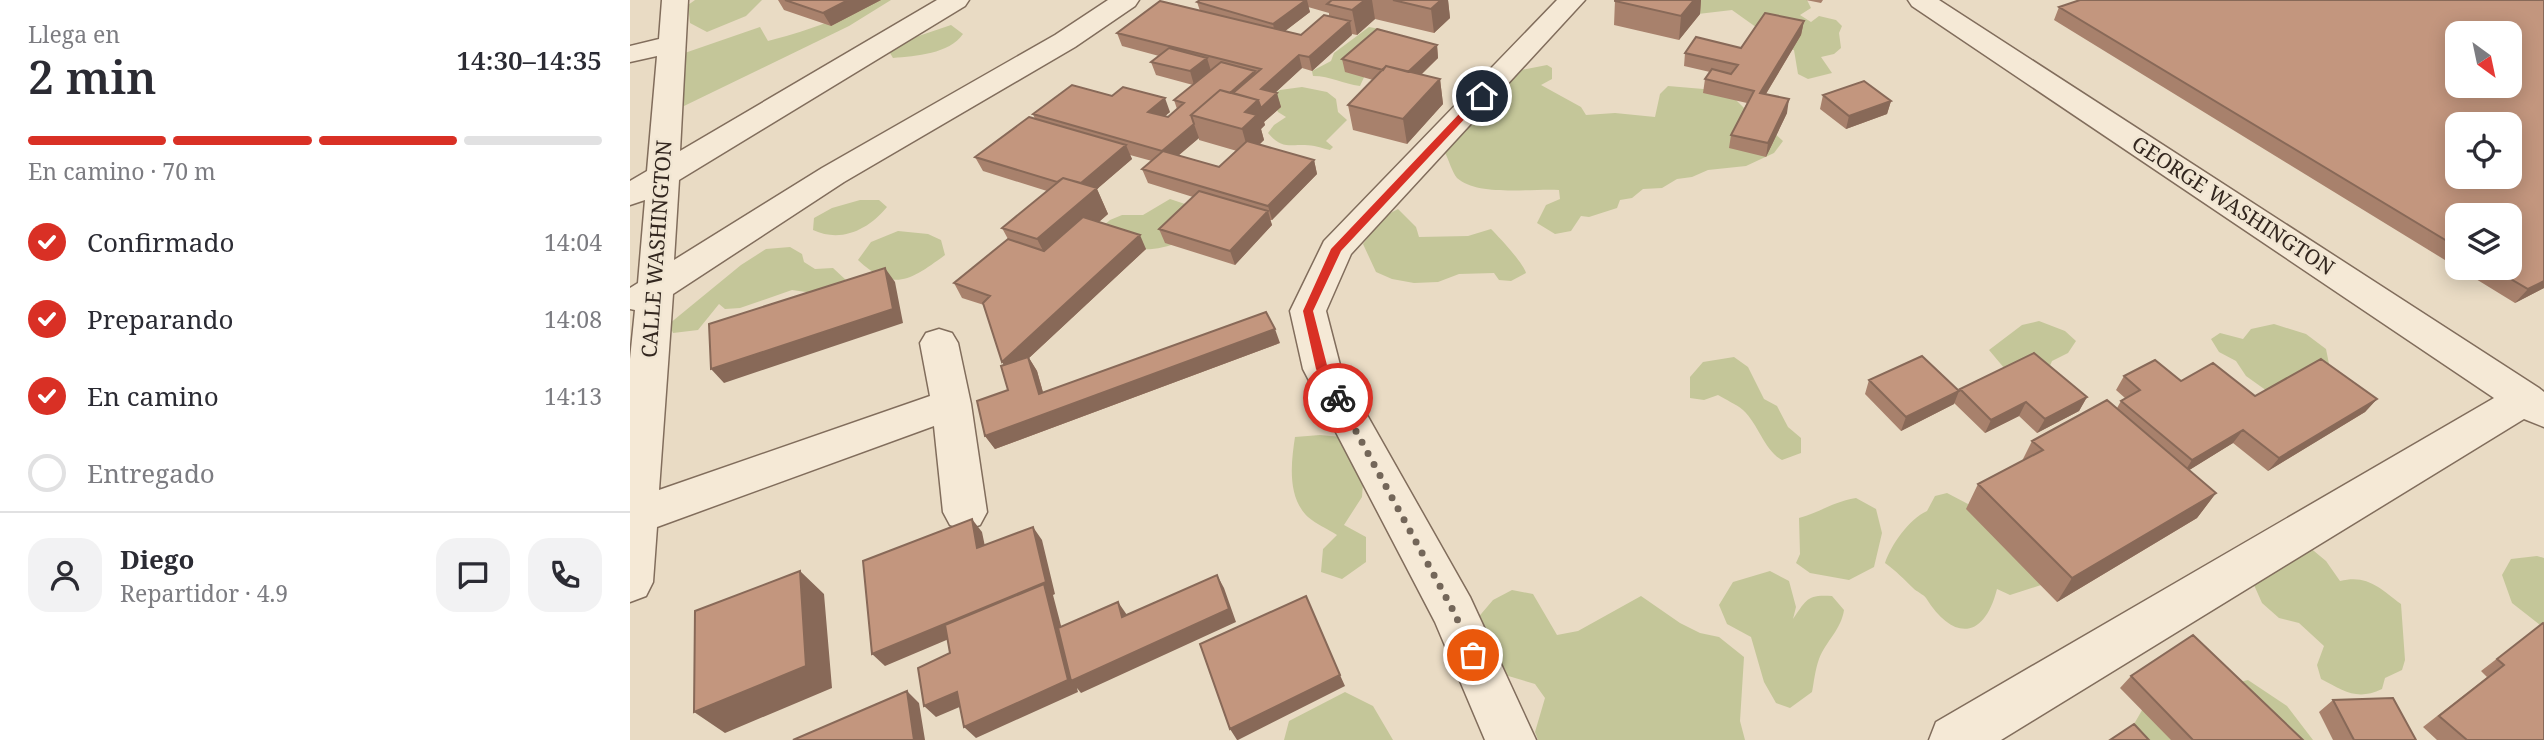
<!DOCTYPE html>
<html lang="es">
<head>
<meta charset="utf-8">
<style>
  :root { --surface:#fff; --page:#f2f2f3; --text:#2b2b33; --muted:#7c7c81; --line:#e1e1e2; --accent:#d93025 }
  body { margin:0; font-family:"Noto Serif",serif; background:var(--page); color:var(--text); height:100vh; display:flex; flex-direction:column; font-size:26px; white-space:nowrap }
  * { box-sizing:border-box; margin:0 }
  p { font-size:23px; color:var(--muted) }
  .icon { flex:none; width:38px; height:38px; fill:none; stroke:currentColor; stroke-width:2; stroke-linecap:round; stroke-linejoin:round }
  .map { position:relative; flex:1; overflow:hidden }
  .sheet { display:flex; flex-direction:column; background:var(--surface); width:630px }
  .sheet>* { flex:none }
  .needle { width:46px; rotate:147deg }
  .fabs { position:absolute; left:1815px; top:21px; display:grid; gap:14px }
  .fabs a { display:grid; place-items:center; width:77px; height:77px; border-radius:14px; background:var(--surface); box-shadow:0 4px 18px #0003; font-size:35px }
  .pin { position:absolute; display:grid; place-items:center; width:60px; height:60px; color:#fff; margin:-30px; border:4px solid #fff; border-radius:50%; box-shadow:0 2px 7px #0007 }
  .courier { position:absolute; display:grid; place-items:center; width:70px; height:70px; margin:-35px; border:5px solid #d93025; border-radius:50%; background:#fff; color:#222; box-shadow:0 2px 9px #0007 }
  .summary em { font-style:normal; font-weight:600 }
  .summary div { display:flex; flex-direction:column-reverse }
  .summary { display:flex; align-items:center; justify-content:space-between; height:119px; padding:0 28px }
  h1 { font-size:46px; font-weight:600; line-height:52px }
  .bar { display:grid; grid-template-columns:repeat(4,1fr); gap:10px 7px; align-content:center; height:84px; padding:0 28px }
  .bar i { height:9px; border-radius:5px; background:var(--line) }
  .bar .current { background:var(--accent) }
  .bar p { grid-column:span 4 }
  .line { display:flex; align-items:center; gap:18px; padding:0 28px; border-top:2px solid var(--line) }
  .line div { flex:1 }
  .round { display:grid; place-items:center; flex:none; width:74px; height:74px; border-radius:21px; background:var(--page) }
  ol { padding:0 28px; list-style:none }
  li { display:flex; align-items:center; gap:21px; height:77px }
  li p { margin-inline-start:auto }
  li .icon { padding:7px; border-radius:50%; background:var(--accent); color:#fff; stroke-width:4 }
  li:last-child { color:var(--muted) }
  li i { width:38px; height:38px; border:4px solid var(--line); border-radius:50% }
  main { display:flex; flex:1; min-height:0 }
  .map>svg:first-child { display:block }
  .green { fill:#c4c699 }
  .lines { fill:none; stroke-linecap:round; stroke-linejoin:round }
  .minor-casing { stroke:#816d5c; stroke-width:3 }
  .minor { fill:#f5e9d6; fill-rule:evenodd }
  .wall { fill:#a8816c; fill-rule:evenodd }
  .shaded-wall { fill:#886958 }
  .building { fill:#c3967e; stroke:#886958; stroke-width:2; fill-rule:evenodd }
  .route { fill:#d93025 }
  .done { stroke:#736659; stroke-width:7; stroke-dasharray:0 12.6 }
  .labels { text-anchor:middle; stroke-width:5; stroke-linejoin:round; paint-order:stroke }
  .street-label { font-size:21px; fill:#33271f; stroke:#f1e6d3 }
</style>
</head>
<body>
<main>
<section class="sheet">
<div class="summary"><div><h1>2 min</h1><p>Llega en</p></div><em>14:30–14:35</em></div>
<div class="bar"><i class="current"></i><i class="current"></i><i class="current"></i><i></i><p>En camino · 70 m</p></div>
<ol>
<li><svg class="icon" aria-label="check" viewBox="0 0 24 24"><path d="M5 12l5 5 9-10"/></svg>Confirmado<p>14:04</p></li>
<li><svg class="icon" aria-label="check" viewBox="0 0 24 24"><path d="M5 12l5 5 9-10"/></svg>Preparando<p>14:08</p></li>
<li><svg class="icon" aria-label="check" viewBox="0 0 24 24"><path d="M5 12l5 5 9-10"/></svg>En camino<p>14:13</p></li>
<li><i></i>Entregado</li>
</ol>
<div class="line" style="height:126px"><a class="round"><svg class="icon" aria-label="person" viewBox="0 0 24 24"><circle cx="12" cy="8" r="4"/><path d="M4 21q1-7 8-7t8 7"/></svg></a><div><b>Diego</b><p>Repartidor · 4.9</p></div><a class="round"><svg class="icon" aria-label="chat" viewBox="0 0 24 24"><path d="M4 5h16v11H9l-5 4z"/></svg></a><a class="round"><svg class="icon" aria-label="phone" viewBox="0 0 24 24"><path d="M5 4h4l2 5-3 2q2 4 5 5l2-3 5 2v4C11 20 4 13 5 4z"/></svg></a></div>
</section>
<div class="map">
<svg width="1914" height="740" viewBox="0 0 1914 740">
  <rect width="100%" height="100%" fill="#e9dbc4"/>
  <path class="green" d="M65,0H132L116,16L77,32L60,23L58,5Z
    M238,0H261L219,26L54,106L43,96L46,56L130,27L138,41C172,32 210,21 238,0Z
    M1037,0H1177L1181,8L1170,15L1181,22L1189,16L1206,20L1212,26L1209,33L1211,48L1204,54L1191,57L1202,73L1178,79L1168,74L1164,50L1154,47L1102,10L1068,14Z
    M321,25L333,34C319,54 286,56 263,58L260,53L271,42Z
    M739,27L750,29L753,36L730,86C713,84 701,76 683,76L682,71L701,61L704,53Z
    M917,65L922,68V79L911,85L951,107L956,115L985,113L1025,117L1030,94L1038,86L1097,91L1114,108L1113,114L1128,119L1153,141L1144,153L1116,166L1078,170L1062,177L1047,179L1032,188L1013,189L1002,198L990,200L987,208L959,217L951,216L941,231L925,234L907,223L916,205L930,199L929,190C903,188 848,197 827,178C822,172 819,160 815,153L821,133L877,79L891,70Z
    M672,87L697,92L706,99L708,112L717,120L696,141L703,147L700,150C692,148 683,145 675,145C657,145 651,148 638,133L644,125L656,117L648,112L640,96L650,90Z
    M540,199L558,205L552,241C515,256 498,249 465,233L480,220L492,215H513Z
    M230,200H249L257,207C238,230 211,243 183,230L184,218L202,208Z
    M768,209L786,227L789,237L838,236L861,229C869,237 894,264 896,273L881,281L869,280L864,273L829,274L808,282L784,283L762,279L746,272L733,244L753,217Z
    M268,231L298,234L311,240L315,255C281,280 263,293 228,260L241,242Z
    M160,247L172,254L174,262L185,269L203,268L217,281L183,293L162,290L110,308L95,309L89,304L68,330L43,333L39,324L111,265L136,249Z
    M1409,321L1435,331L1446,341L1438,353L1422,361L1419,368L1380,375L1359,350L1392,325Z
    M1644,324L1676,334L1696,349L1700,369L1637,391L1616,376L1606,361L1589,352L1581,339L1590,333L1613,339L1621,329Z
    M1104,357L1118,367L1134,399L1147,406L1158,427L1171,438V453L1152,460C1134,450 1129,425 1113,410C1106,404 1096,400 1088,395L1074,400L1060,398V377L1073,362Z
    M690,435L723,438L735,455L732,497L714,525L736,537V562L712,579L691,572L693,549L707,535C698,529 686,524 678,517C657,497 661,463 665,437Z
    M1317,493L1338,504L1359,525L1426,571L1411,585L1380,595L1367,589C1354,640 1323,641 1296,598C1293,594 1287,592 1283,588C1274,579 1266,571 1255,563C1261,545 1279,519 1297,511L1305,496Z
    M1226,498L1246,509L1252,533L1244,567L1219,580L1180,573L1166,563L1170,554L1169,518C1191,512 1202,502 1226,498Z
    M1672,541L1696,561L1710,581C1737,574 1750,588 1771,604L1775,660L1772,670L1755,678L1752,689C1727,701 1714,691 1691,679L1687,665L1694,646L1669,623L1649,618L1632,603L1624,585L1633,570Z
    M1907,556L1914,558V628L1882,603L1872,575L1881,559Z
    M1140,571L1159,581L1166,607L1163,619C1176,600 1177,594 1202,596L1214,610C1211,630 1196,641 1189,659C1185,670 1184,682 1182,692L1160,708L1146,703L1134,682L1121,637L1097,624L1089,605L1103,582Z
    M882,590L903,594L927,635L948,631L1011,596L1050,623L1070,633L1089,637L1114,657L1110,721L1115,740H908L905,732L915,698L905,684L865,672L840,627L863,600Z
    M1618,680L1657,706L1683,740H1502L1500,731L1515,705Z
    M715,692L743,706L763,740H654L659,721Z"/>
  <g class="lines">
    <g class="minor-casing">
      <path id="minor" d="M32,0H58L50,151L307,0H339L335,6L49,180L44,260L192,168L425,35L478,0H509L505,6L445,47L214,182L43,294L29,490L300,396L290,343L296,333L309,329L322,333L328,343L341,404L357,512L350,525L335,530L320,525L313,512L304,426L27,527L23,582L16,596L0,602V359L5,310L0,309V288L8,283L15,200L0,205V181L17,171L27,56L0,62V46L29,39Z
        M927,0H955L721,254L696,311L711,369L840,597L906,740H855L805,622L673,369L660,311L694,241Z
        M1278,0H1309L1909,388L1914,392V427L1894,419L1371,740H1299L1306,722L1864,398L1282,6Z"/>
    </g>
    <use href="#minor" class="minor"/>
  </g>
  <path class="wall" d="M148,0H251L201,26L154,10Z
    M570,0H818L820,18L804,33L745,19L727,35L722,34L682,71L672,68L646,92L651,107L634,122L635,125L631,129L634,140L629,145L684,160L687,174L642,220H640L642,225L605,265L535,243L529,229L563,197L518,183L512,169L522,161L500,155L502,159L467,189L478,214L469,222L516,249L399,358L407,371L413,392L650,343L365,449L355,436L378,390L374,365L354,305L332,298L324,283L378,239L372,228L417,191L353,171L345,157L405,119L403,114L540,112L535,116L538,117L547,109L544,100L563,85L526,75L521,62L529,56L492,46L487,33L570,11L567,2ZM678,7L699,13V16L671,35L655,31L680,12ZM569,138V140L607,151L589,167L548,156Z
    M985,0H1071L1070,14L1049,40L984,25Z
    M1176,0H1193L1191,3Z
    M1450,0H1914V288L1885,303L1424,20L1429,7ZM1827,33H1880V86H1827ZM1827,124H1880V177H1827ZM1827,215H1880V268H1827Z
    M1174,21L1171,35L1136,94L1157,113L1136,157L1099,148L1101,135L1117,103L1073,93L1075,79L1080,72L1054,66L1055,53L1111,48Z
    M807,45L808,58L791,75L810,79L813,104L777,144L723,130L718,105L743,80L715,72L712,59Z
    M1193,95L1261,101L1257,114L1216,129L1190,109Z
    M1494,376L1551,381L1625,396L1747,399L1735,412L1638,471L1603,443L1559,470L1586,493L1567,518L1427,602L1336,509L1348,484L1392,461L1402,441L1487,408L1491,401L1495,398L1486,390Z
    M1239,380L1329,391L1330,389L1457,397L1449,411L1407,433L1389,416L1355,433L1324,403V404L1271,431L1235,394Z
    M1913,623L1914,740H1807L1793,727L1857,677L1851,671Z
    M1501,676L1673,740H1541L1490,688Z
    M1703,700L1786,740H1703L1689,712Z"/>
  <path class="shaded-wall" d="M218,0H251L201,26L193,13Z
    M676,0H677L680,12L646,38L643,24Z
    M735,0H742L745,19L727,35L722,10Z
    M811,0H818L820,18L804,33L801,9Z
    M1064,0H1071L1070,14L1049,40L1051,16Z
    M720,21L722,35L682,71L679,57Z
    M1174,21L1171,35L1128,107L1130,93Z
    M807,45L808,58L776,89L774,76Z
    M669,55L672,68L635,102L631,89Z
    M577,58L581,71L564,85L560,71Z
    M625,71L629,84L571,118Z
    M810,79L813,104L777,144L773,119Z
    M647,93L651,107L634,122L635,125L631,129L634,140L619,154L612,129L615,112L628,100Z
    M535,98L540,112L523,126L518,112Z
    M1159,99L1157,113L1136,157L1138,143Z
    M1261,101L1257,114L1216,129L1219,116Z
    M564,124L569,138L537,165L532,151Z
    M496,145L502,159L467,189L478,214L420,264L407,239L446,188Z
    M684,160L687,174L642,220L638,206Z
    M638,211L642,225L605,265L600,251Z
    M510,235L516,249L399,358L407,371L417,407L409,394L381,376L372,362Z
    M255,268L265,282L273,323L94,383L81,369Z
    M1914,281V288L1885,303L1898,289Z
    M645,329L650,343L365,449L355,436Z
    M1329,391L1324,404L1271,431L1276,417Z
    M1457,397L1449,411L1407,433L1415,419Z
    M1747,399L1735,412L1638,471L1649,458Z
    M1396,402L1389,416L1355,433L1361,420Z
    M1613,430L1603,443L1553,474L1562,460Z
    M1586,493L1567,518L1427,602L1442,578Z
    M342,519L352,532L358,561L347,548Z
    M403,527L412,540L425,594L423,595L445,679L587,575L594,588L606,622L451,693L447,688L448,692L346,738L334,727L418,597L255,666L242,654Z
    M170,571L194,594L202,688L95,733L64,712Z
    M488,602L497,615L492,617Z
    M710,675L715,686L608,740H607L600,729Z
    M277,691L289,703L295,740H284Z
    M327,692L339,703L306,717L294,706Z"/>
  <path class="building" d="M155,0H218L193,13Z
    M570,0H676L643,24L567,2Z
    M702,0H735L722,10L697,4Z
    M763,0H811L801,9Z
    M985,0H1064L1051,16L985,1Z
    M1450,0H1914V281L1898,289L1862,268H1880V215H1827V247L1429,7ZM1827,33H1880V86H1827ZM1827,124H1880V177H1827Z
    M530,1L671,35L694,15L720,21L679,57L669,55L631,89L647,93L631,108L628,100L603,93L631,69L487,33Z
    M1135,13L1174,21L1130,93L1159,99L1138,143L1101,135L1124,91L1075,79L1082,69L1101,74L1108,65L1055,53L1066,37L1111,48Z
    M747,29L807,45L778,72L756,66L753,70L712,59Z
    M539,48L577,58L560,71L521,62Z
    M591,62L625,71L600,93L590,90L561,115L564,124L532,151L403,114L442,85L482,96L493,87L535,98L518,112L538,117L554,103L544,100Z
    M756,66L810,79L773,119L718,105Z
    M1234,81L1261,101L1219,116L1193,95Z
    M590,90L628,100L615,112L627,115L612,129L561,115Z
    M399,117L496,145L451,183L433,178L427,182L345,157Z
    M617,141L684,160L638,206L512,169L533,151L589,167Z
    M433,178L467,188L407,239L372,228Z
    M569,191L638,211L600,251L529,229Z
    M453,217L510,235L372,362L353,303L360,296L324,283L378,239L414,251Z
    M255,268L263,309L81,369L79,324Z
    M636,312L645,329L355,436L347,401L378,390L371,366L398,357L409,394Z
    M1404,353L1457,397L1415,419L1396,402L1361,420L1330,389Z
    M1292,356L1329,391L1276,417L1239,380Z
    M1691,359L1747,399L1649,458L1613,430L1562,460L1491,401L1510,390L1494,376L1525,360L1551,381L1583,363L1625,396Z
    M1477,400L1586,493L1442,578L1348,484L1413,450L1402,441Z
    M342,519L347,548L403,527L416,582L242,654L233,561Z
    M170,571L176,666L64,712L65,611Z
    M587,575L599,609L441,681L428,628L488,602L492,617Z
    M414,584L438,680L334,727L327,692L294,706L288,668L320,653L315,625Z
    M676,596L710,675L600,729L570,644Z
    M1913,623L1914,624V740H1837L1809,716L1874,665L1867,659Z
    M1563,635L1673,740H1563L1501,676Z
    M277,691L284,740H163Z
    M1763,698L1786,740H1724L1703,700Z
    M1504,724L1519,740H1480Z"/>
  <path class="route" d="M848,94L856,96L711,251L683,311L698,369L714,398L708,402L704,401L686,369L673,311L701,249Z"/>
  <g class="lines">
    <path class="done" d="M708,398L824,612L843,655"/>
  </g>
  <g class="labels">
    <g class="street-label">
      <text transform="translate(1603 206) rotate(33)" y="7">GEORGE WASHINGTON</text>
      <text transform="translate(27 249) rotate(-86)" y="7">CALLE WASHINGTON</text>
    </g>
  </g>
</svg>
<div class="fabs">
<a><svg class="needle" viewBox="-14 -14 28 28"><path d="M0-13l5 13h-10z" fill="#e53935"/><path d="M0 13l5-13h-10z" fill="#7c7c81"/></svg></a>
<a><svg class="icon" aria-label="locate" viewBox="0 0 24 24"><circle cx="12" cy="12" r="6"/><path d="M12 2v4M12 18v4M2 12h4M18 12h4"/></svg></a>
<a><svg class="icon" aria-label="layers" viewBox="0 0 24 24"><path d="M12 4l9 5-9 5-9-5zM3 14l9 5 9-5"/></svg></a>
</div>
<div class="pin" style="left:843px;top:655px;background:#ea580c"><svg class="icon" aria-label="bag" viewBox="0 0 24 24"><path d="M5 8h14l-1 12H6zM9 8a3 3 0 0 1 6 0"/></svg></div>
<div class="pin" style="left:852px;top:96px;background:#1f2937"><svg class="icon" aria-label="home" viewBox="0 0 24 24"><path d="M3 11l9-7 9 7M6 9v11h12V9"/></svg></div>
<div class="courier" style="left:708px;top:398px"><svg class="icon" aria-label="bike" viewBox="0 0 24 24"><circle cx="6" cy="16" r="4"/><circle cx="18" cy="16" r="4"/><path d="M6 16l4-8h5l3 8M10 8l3 8H6M13 5h3"/></svg></div>
</div>
</main>
</body>
</html>
